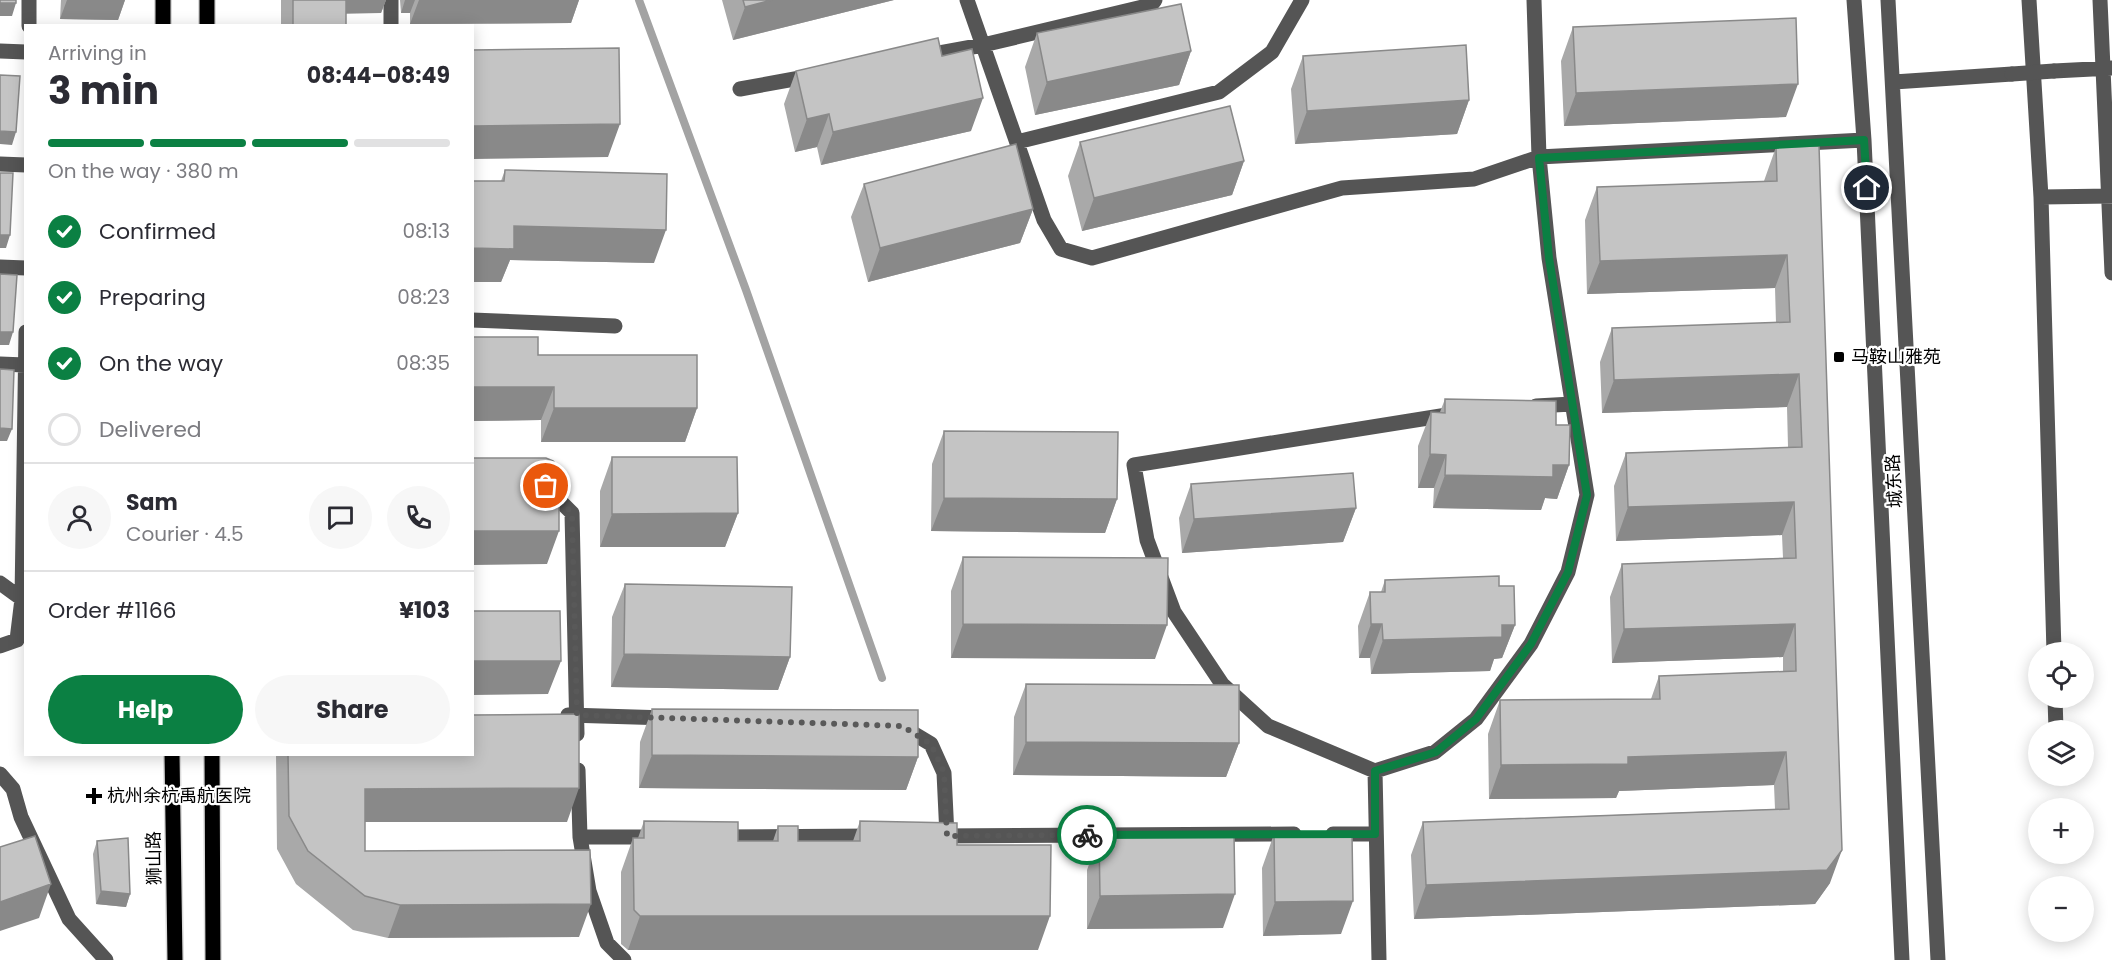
<!DOCTYPE html>
<html lang="en">
<head>
<meta charset="utf-8">
<style>
  :root { --surface:#fff; --page:#f7f7f7; --text:#2b2b33; --muted:#7c7c81; --line:#e1e1e2; --accent:#0b8043 }
  body { margin:0; font-family:Poppins,"Noto Sans SC",sans-serif; background:var(--page); color:var(--text); height:100vh; display:flex; flex-direction:column; font-size:22px; white-space:nowrap }
  * { box-sizing:border-box; margin:0 }
  p { font-size:20px; color:var(--muted) }
  .icon { flex:none; width:33px; height:33px; fill:none; stroke:currentColor; stroke-width:2; stroke-linecap:round; stroke-linejoin:round }
  .map { position:relative; flex:1; overflow:hidden }
  .panel { position:absolute; left:24px; top:24px; width:450px; height:732px; display:flex; flex-direction:column; background:var(--surface); border-radius:0px; box-shadow:0 3px 15px #0003 }
  .panel>* { flex:none }
  .tools { position:absolute; left:2028px; top:642px; display:grid; gap:12px }
  .tools a { display:grid; place-items:center; width:66px; height:66px; border-radius:50%; background:var(--surface); box-shadow:0 3px 15px #0003; font-size:30px }
  .pin { position:absolute; display:grid; place-items:center; width:51px; height:51px; color:#fff; margin:-26px; border:3px solid #fff; border-radius:50%; box-shadow:0 2px 6px #0007 }
  .courier { position:absolute; display:grid; place-items:center; width:60px; height:60px; margin:-30px; border:4px solid #0b8043; border-radius:50%; background:#fff; color:#222; box-shadow:0 2px 8px #0007 }
  .headline em { font-style:normal; font-weight:700 }
  .headline div { display:flex; flex-direction:column-reverse }
  .headline { display:flex; align-items:center; justify-content:space-between; height:102px; padding:0 24px }
  h1 { font-size:39px; font-weight:700; line-height:45px }
  .bar { display:grid; grid-template-columns:repeat(4,1fr); gap:9px 6px; align-content:center; height:72px; padding:0 24px }
  .bar i { height:8px; border-radius:4px; background:var(--line) }
  .bar .on { background:var(--accent) }
  .bar p { grid-column:span 4 }
  .line { display:flex; align-items:center; gap:15px; padding:0 24px; border-top:2px solid var(--line) }
  .line div { flex:1 }
  .round { display:grid; place-items:center; flex:none; width:63px; height:63px; border-radius:32px; background:var(--page) }
  ol { padding:0 24px; list-style:none }
  li { display:flex; align-items:center; gap:18px; height:66px }
  li p { margin-inline-start:auto }
  li .icon { padding:6px; border-radius:50%; background:var(--accent); color:#fff; stroke-width:4 }
  li:last-child { color:var(--muted) }
  li i { width:33px; height:33px; border:3px solid var(--line); border-radius:50% }
  .action { display:flex; gap:12px; margin-top:auto; padding:12px 24px }
  .action a { flex:1; height:69px; border-radius:36px; background:var(--accent); color:#fff; font-size:24px; font-weight:700; line-height:69px; text-align:center }
  .action a+a { background:var(--page); color:var(--text) }
  .map>svg:first-child { display:block }
  .lines { fill:none; stroke-linecap:round; stroke-linejoin:round }
  .stream { stroke:#a3a3a3; stroke-width:8 }
  .major-casing { stroke:#dbdbdb; stroke-width:18 }
  .minor { stroke:#555; stroke-width:15 }
  .major { stroke:#000; stroke-width:15 }
  .minor-bridge { stroke:#555; stroke-width:15 }
  .wall { fill:#a9a9a9 }
  .shaded-wall { fill:#898989 }
  .building { fill:#c4c4c4; stroke:#898989; stroke-width:1.5 }
  .done { stroke:#595959; stroke-width:6; stroke-dasharray:0 10.8 }
  .route { stroke:#0b8043; stroke-width:8 }
  .poi-dot { fill:#000; stroke:#fff; stroke-width:2 }
  .labels { text-anchor:middle; stroke-width:4.5; stroke-linejoin:round; paint-order:stroke }
  .poi-label { font-size:18px; fill:#000; stroke:#fff; text-anchor:start }
  .street-label { font-size:18px; fill:#000; stroke:#fff }
</style>
</head>
<body>
<div class="map">
<svg width="2112" height="960" viewBox="0 0 2112 960">
  <rect width="100%" height="100%" fill="#fff"/>
  <g class="lines">
    <path class="stream" d="M639,0L746,290L882,678"/>
    <g class="major-casing">
      <path id="major" d="M207,0V26
        M163,26V0
        M172,754L175,960
        M212,754L213,960"/>
    </g>
    <path class="minor" d="M29,0V26
      M391,0V26
      M967,0L1044,220L1061,249L1092,258L1342,188L1474,179L1539,157L1864,140
      M1854,0L1864,140L1902,960
      M1888,0L1938,960
      M2029,0L2041,197L2054,652
      M2100,0L2112,273
      M0,51L26,52
      M923,56L983,45L1151,5L1155,0
      M2054,71L2112,68
      M1894,82L2012,74
      M740,89L811,76
      M1017,142L1219,92L1272,52L1302,0
      M0,164L26,165
      M2041,197L2112,196
      M0,267L26,268
      M472,320L615,326
      M0,364L25,365
      M1536,406L1572,404
      M1447,415L1134,465L1147,540L1174,612L1222,684L1268,726L1375,771L1435,752L1476,719L1531,644L1568,572L1587,495L1549,258L1539,157L1534,0
      M546,487L572,513L577,734
      M0,583L22,599L17,640L0,646
      M22,599L26,332
      M2055,698L2056,730
      M568,715L667,718
      M901,726L931,744L944,773L947,836
      M578,770L580,837L589,891L607,943L624,960
      M1375,771L1379,960
      M0,774L13,789L21,817L69,919L106,960
      M1333,834H1375
      M937,836L1294,834
      M580,837H658
      M718,837L874,836"/>
    <use href="#major" class="major"/>
    <path class="minor-bridge" d="M2012,74L2054,71"/>
  </g>
  <path class="wall" d="M61,0H125L118,20L60,19Z
    M281,0H386L381,13H346V26H281Z
    M400,0H579L571,23L410,24V13H401Z
    M722,0H894L733,40Z
    M1573,27L1786,117L1564,126L1561,61Z
    M1037,33L1191,51L1179,85L1035,115L1025,67Z
    M942,56L971,131L821,165L817,147L795,152L784,104L796,71Z
    M1303,56L1469,100L1457,134L1295,144L1291,89Z
    M1080,142L1244,161L1232,195L1082,231L1068,176Z
    M1819,146L1830,883L1815,904L1414,919L1411,855L1423,822L1775,809L1774,785L1619,791L1616,798L1489,799L1488,734L1500,700L1651,699L1659,676L1783,671V657L1612,663L1610,597L1622,564L1783,558L1782,535L1616,541L1614,486L1626,453L1788,447L1787,407L1602,413L1600,362L1612,328L1776,323L1775,288L1587,294L1585,220L1597,187L1764,181L1776,147Z
    M505,170L654,263L510,260L501,282V181Z
    M864,184L1033,209L1020,243L868,282L851,217Z
    M472,337L538,355L697,408L685,442H541V420L472,421Z
    M1445,399L1556,425L1569,465L1557,499L1545,498L1541,510L1433,508L1434,488H1418V446L1431,412H1440Z
    M944,431L1117,499L1105,533L931,531L932,464Z
    M612,457L738,513L725,547H600V491Z
    M1191,484L1356,508L1343,542L1182,553L1179,518Z
    M963,557L1155,659L951,658V591Z
    M1385,580L1499,586L1515,625L1502,658L1494,659L1490,671L1371,674L1370,658H1359L1358,626L1370,592H1381Z
    M625,584L790,657L778,690L611,687L612,617Z
    M1026,684L1239,743L1226,777L1013,775L1014,717Z
    M652,709L918,757L906,790L639,788L640,742Z
    M276,754H472L567,822H365V851L579,937L388,938L353,930L296,884L277,849Z
    M644,821L738,841H773L778,826L798,841H853L860,821L957,845L1038,950H628L621,944V872L633,838H638Z
    M1274,834L1341,934L1263,936L1262,868Z
    M1099,836L1223,928L1087,929V870Z
    M97,841L130,894L126,907L96,904L93,854Z"/>
  <path class="shaded-wall" d="M67,0H125L118,20L60,19Z
    M338,0H386L381,13L333,14Z
    M405,0H415L410,13H401Z
    M419,0H579L571,23L410,24Z
    M772,0H894L733,40L745,7Z
    M0,3H16L12,16H0Z
    M1191,51L1179,85L1035,115L1047,82Z
    M1798,84L1786,117L1564,126L1576,93Z
    M983,98L971,131L821,165L833,132Z
    M1469,100L1457,134L1295,144L1307,111Z
    M829,114L817,147L795,152L807,119Z
    M620,124L608,157L472,159V126Z
    M0,131L16,132L12,145L0,144Z
    M1244,161L1232,195L1082,231L1094,198Z
    M1033,209L1020,243L868,282L880,248Z
    M514,226L666,230L654,263L510,260L501,282H472V248Z
    M0,235H10L6,248H0Z
    M1787,255L1775,288L1587,294L1600,261Z
    M0,332H13L9,345H0Z
    M1799,374L1787,407L1602,413L1614,380Z
    M472,387H554L541,420L472,421Z
    M554,408H697L685,442H541Z
    M0,428L12,429L7,441H0Z
    M1430,454L1446,455L1434,488H1418Z
    M1553,465H1569L1557,499L1545,498L1541,510L1433,508L1445,475Z
    M944,498L1117,499L1105,533L931,531Z
    M1794,502L1782,535L1616,541L1628,507Z
    M1356,508L1343,542L1182,553L1194,519Z
    M738,513L725,547H600L612,514Z
    M472,531H559L547,564L472,565Z
    M963,624L1167,625L1155,659L951,658Z
    M1371,624H1382L1370,658H1359Z
    M1795,624L1783,657L1612,663L1624,629Z
    M1502,625H1515L1502,658L1494,659L1490,671L1371,674L1383,640Z
    M624,654L790,657L778,690L611,687Z
    M472,661H561L548,694L472,695Z
    M1026,742L1239,743L1226,777L1013,775Z
    M1786,752L1774,785L1619,791L1616,798L1489,799L1501,765L1628,757Z
    M652,755L918,757L906,790L639,788Z
    M579,788L567,822H353L365,789Z
    M1842,850L1830,883L1815,904L1414,919L1426,885Z
    M51,884L39,918L0,931V902Z
    M101,891L130,894L126,907L96,904Z
    M1235,894L1223,928L1087,929L1100,896Z
    M1353,901L1341,934L1263,936L1275,902Z
    M591,904L579,937L388,938L400,905Z
    M640,916H1050L1038,950H628Z"/>
  <path class="building" d="M0,0H16V3H0Z
    M293,0H346V26H293Z
    M743,0H772L745,7Z
    M1181,4L1191,51L1047,82L1037,33Z
    M1796,18L1798,84L1576,93L1573,27Z
    M938,38L942,56L972,49L983,98L833,132L829,114L807,119L796,71Z
    M1466,45L1469,100L1307,111L1303,56Z
    M619,48L620,124L472,126V50Z
    M0,75L20,76L16,132L0,131Z
    M1230,106L1244,161L1094,198L1080,142Z
    M1016,144L1033,209L880,248L864,184Z
    M1819,146L1842,850L1827,870L1426,885L1423,822L1789,809L1786,752L1628,757V764L1501,765L1500,700L1660,699L1659,676L1796,671L1795,624L1624,629L1622,564L1796,558L1794,502L1628,507L1626,453L1802,447L1799,374L1614,380L1612,328L1790,322L1787,255L1600,261L1597,187L1777,181L1776,147Z
    M505,170L667,174L666,230L514,226V249L472,248V181H504Z
    M0,173H13L10,235H0Z
    M0,274L17,275L13,332H0Z
    M472,337H538V355H697V408H554V387H472Z
    M0,369L14,370L12,429L0,428Z
    M1445,399L1556,401V425H1570L1569,465H1553V477L1445,475L1446,455L1430,454L1431,412L1445,413Z
    M944,431L1118,432L1117,499L944,498Z
    M612,457H737L738,513L612,514Z
    M472,458H546L553,461L559,467V531H472Z
    M1353,473L1356,508L1194,519L1191,484Z
    M963,557L1168,558L1167,625L963,624Z
    M1499,576V586H1514L1515,625H1502V637L1383,640L1382,624H1371L1370,592H1385V580Z
    M625,584L792,587L790,657L624,654Z
    M472,611H560L561,661H472Z
    M1026,684L1239,685V743L1026,742Z
    M652,709L918,710V757L652,755Z
    M579,714V788L365,789V851L590,850L591,904L400,905L365,896L308,851L289,816L288,754H472V715Z
    M644,821L738,822V841H778V826H798V841H860V821L957,823V845H1051L1050,916H640L634,910L633,838H644Z
    M1352,833L1353,901L1275,902L1274,834Z
    M1234,835L1235,894L1100,896L1099,836Z
    M35,836L51,884L0,902V847Z
    M128,838L130,894L101,891L97,841Z"/>
  <g class="lines">
    <path class="done" d="M546,486L572,513L577,715L902,726L931,744L944,772L947,836L1087,835"/>
    <path class="route" d="M1087,835L1375,834V771L1436,752L1476,719L1531,644L1568,572L1587,495L1549,258L1539,158L1864,140L1867,188"/>
  </g>
  <g class="poi-dot">
    <rect x="1833" y="351" width="12" height="12" rx="3"/>
    <path d="M91 787h6v6h6v6h-6v6h-6v-6h-6v-6h6z"/>
  </g>
  <g class="labels">
    <g class="poi-label">
      <text x="1851" y="363">马鞍山雅苑</text>
      <text x="107" y="802">杭州余杭禹航医院</text>
    </g>
    <g class="street-label">
      <text transform="translate(1894 481) rotate(-93)" y="6">城东路</text>
      <text transform="translate(154 858) rotate(-91)" y="6">狮山路</text>
    </g>
  </g>
</svg>
<div class="tools">
<a><svg class="icon" aria-label="locate" viewBox="0 0 24 24"><circle cx="12" cy="12" r="6"/><path d="M12 2v4M12 18v4M2 12h4M18 12h4"/></svg></a>
<a><svg class="icon" aria-label="layers" viewBox="0 0 24 24"><path d="M12 4l9 5-9 5-9-5zM3 14l9 5 9-5"/></svg></a>
<a>+</a>
<a>−</a>
</div>
<div class="pin" style="left:546px;top:486px;background:#ea580c"><svg class="icon" aria-label="bag" viewBox="0 0 24 24"><path d="M5 8h14l-1 12H6zM9 8a3 3 0 0 1 6 0"/></svg></div>
<div class="pin" style="left:1867px;top:188px;background:#1f2937"><svg class="icon" aria-label="home" viewBox="0 0 24 24"><path d="M3 11l9-7 9 7M6 9v11h12V9"/></svg></div>
<div class="courier" style="left:1087px;top:835px"><svg class="icon" aria-label="bike" viewBox="0 0 24 24"><circle cx="6" cy="16" r="4"/><circle cx="18" cy="16" r="4"/><path d="M6 16l4-8h5l3 8M10 8l3 8H6M13 5h3"/></svg></div>
<section class="panel">
<div class="headline"><div><h1>3 min</h1><p>Arriving in</p></div><em>08:44–08:49</em></div>
<div class="bar"><i class="on"></i><i class="on"></i><i class="on"></i><i></i><p>On the way · 380 m</p></div>
<ol>
<li><svg class="icon" aria-label="check" viewBox="0 0 24 24"><path d="M5 12l5 5 9-10"/></svg>Confirmed<p>08:13</p></li>
<li><svg class="icon" aria-label="check" viewBox="0 0 24 24"><path d="M5 12l5 5 9-10"/></svg>Preparing<p>08:23</p></li>
<li><svg class="icon" aria-label="check" viewBox="0 0 24 24"><path d="M5 12l5 5 9-10"/></svg>On the way<p>08:35</p></li>
<li><i></i>Delivered</li>
</ol>
<div class="line" style="height:108px"><a class="round"><svg class="icon" aria-label="person" viewBox="0 0 24 24"><circle cx="12" cy="8" r="4"/><path d="M4 21q1-7 8-7t8 7"/></svg></a><div><b>Sam</b><p>Courier · 4.5</p></div><a class="round"><svg class="icon" aria-label="chat" viewBox="0 0 24 24"><path d="M4 5h16v11H9l-5 4z"/></svg></a><a class="round"><svg class="icon" aria-label="phone" viewBox="0 0 24 24"><path d="M5 4h4l2 5-3 2q2 4 5 5l2-3 5 2v4C11 20 4 13 5 4z"/></svg></a></div>
<div class="line" style="height:78px"><div>Order #1166</div><b>¥103</b></div>
<div class="action"><a>Help</a><a>Share</a></div>
</section>
</div>
</body>
</html>
